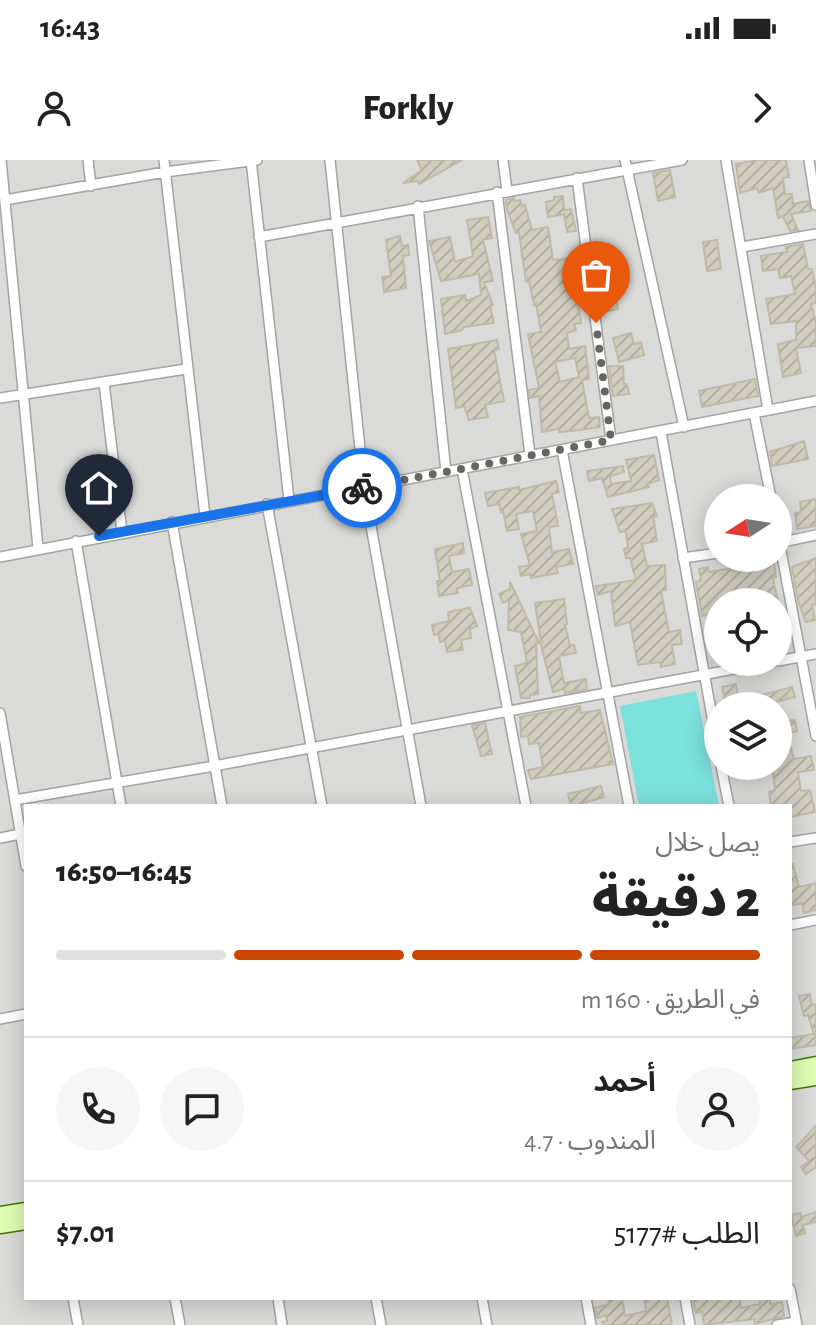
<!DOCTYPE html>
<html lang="ar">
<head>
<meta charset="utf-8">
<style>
  :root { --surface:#fff; --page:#f6f6f6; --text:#222; --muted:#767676; --line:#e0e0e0; --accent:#c94700 }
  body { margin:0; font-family:"Alegreya Sans","Noto Sans Arabic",sans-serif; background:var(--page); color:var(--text); direction:rtl; height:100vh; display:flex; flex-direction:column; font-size:30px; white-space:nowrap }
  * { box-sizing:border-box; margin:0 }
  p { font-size:26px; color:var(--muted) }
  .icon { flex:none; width:44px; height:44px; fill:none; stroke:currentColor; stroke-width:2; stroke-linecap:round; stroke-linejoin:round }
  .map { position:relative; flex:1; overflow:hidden; direction:ltr }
  .details { position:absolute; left:24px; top:644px; width:768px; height:496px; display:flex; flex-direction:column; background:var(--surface); border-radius:0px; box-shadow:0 4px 20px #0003; direction:rtl }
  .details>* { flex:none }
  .needle { width:52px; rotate:258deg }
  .tools { position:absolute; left:704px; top:324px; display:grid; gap:16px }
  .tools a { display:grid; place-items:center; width:88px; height:88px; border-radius:50%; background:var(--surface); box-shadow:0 4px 20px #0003; font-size:40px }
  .pin { position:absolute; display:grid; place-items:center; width:68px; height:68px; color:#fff; margin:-82px -34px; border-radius:50% 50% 50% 0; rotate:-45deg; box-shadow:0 0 8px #0007 }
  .pin .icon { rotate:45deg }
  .courier { position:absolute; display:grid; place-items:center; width:80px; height:80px; margin:-40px; border:6px solid #1a73e8; border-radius:50%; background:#fff; color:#222; box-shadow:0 2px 10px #0007 }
  .head em { font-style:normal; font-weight:800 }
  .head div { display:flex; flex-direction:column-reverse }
  .head { display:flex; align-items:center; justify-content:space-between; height:136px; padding:0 32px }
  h1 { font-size:52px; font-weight:800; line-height:60px }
  .bar { display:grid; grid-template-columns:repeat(4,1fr); gap:12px 8px; align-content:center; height:96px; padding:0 32px }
  .bar i { height:10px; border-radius:6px; background:var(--line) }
  .bar .on { background:var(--accent) }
  .bar p { grid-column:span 4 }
  .line { display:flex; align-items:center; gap:20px; padding:0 32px; border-top:2px solid var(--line) }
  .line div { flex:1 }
  .round { display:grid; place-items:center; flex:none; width:84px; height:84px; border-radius:42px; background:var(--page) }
  .status { display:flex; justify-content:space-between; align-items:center; height:56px; padding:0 40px; background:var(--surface); direction:ltr }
  .status svg { height:22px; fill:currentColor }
  header { display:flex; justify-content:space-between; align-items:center; height:104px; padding:0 32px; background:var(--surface); font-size:36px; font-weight:800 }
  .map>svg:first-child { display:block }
  .residential { fill:#dadad9; fill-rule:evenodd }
  .pitch { fill:#7ce0dd }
  .building { fill:url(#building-hatch); stroke:#c0baa4; stroke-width:2; fill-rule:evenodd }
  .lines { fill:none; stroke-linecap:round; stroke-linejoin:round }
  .minor-casing { stroke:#a3a3a3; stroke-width:12 }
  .secondary-casing { stroke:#407501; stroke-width:17 }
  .minor { stroke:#fff; stroke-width:9 }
  .secondary { stroke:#defbb3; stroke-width:14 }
  .done { stroke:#666661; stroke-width:8; stroke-dasharray:0 14.4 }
  .route { stroke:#1a73e8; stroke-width:10 }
</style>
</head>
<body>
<div class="status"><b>16:43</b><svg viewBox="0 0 49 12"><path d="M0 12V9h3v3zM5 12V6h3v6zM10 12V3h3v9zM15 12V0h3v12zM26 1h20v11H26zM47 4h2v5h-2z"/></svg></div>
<header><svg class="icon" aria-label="forward" viewBox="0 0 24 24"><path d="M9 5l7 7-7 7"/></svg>Forkly<svg class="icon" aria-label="person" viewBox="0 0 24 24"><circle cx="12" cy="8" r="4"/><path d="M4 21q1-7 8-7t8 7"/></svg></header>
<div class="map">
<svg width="816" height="1165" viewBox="0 0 816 1165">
  <defs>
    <pattern id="building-hatch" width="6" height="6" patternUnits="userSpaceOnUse" patternTransform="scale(2)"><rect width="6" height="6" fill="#d1cdbf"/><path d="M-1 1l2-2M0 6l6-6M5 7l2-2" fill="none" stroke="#b3afa4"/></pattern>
  </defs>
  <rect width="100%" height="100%" fill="#eeeee2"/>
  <path class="residential" d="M0,0H816V1165H0ZM718,338H778V398H718ZM718,442H778V502H718ZM718,546H778V606H718ZM26,646H790V1138H26Z"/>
  <path class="pitch" d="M696,531L719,646H639L620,546Z"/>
  <path class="building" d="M417,0H462L419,24L418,21L403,23L422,10Z
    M758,0H786L789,17L783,18L785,34H792L793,44L808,41L811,51L791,54L798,70L790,71L783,56L778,58L773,28L759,33L757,28L740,33L736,4Z
    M670,10L675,37L658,41L653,13Z
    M563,36L564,50L571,49L576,71L567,72L564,54L548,57L546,42L554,40V37Z
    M514,38L515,41L520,40L522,46L525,45L532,70L548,67L553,100L572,98L581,163L574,164L576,170L567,173L569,189L585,186L589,219L582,220L589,258L599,257L600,267L572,271L559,272V269L542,272L539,236L530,238L529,230L539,228L528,174L541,172L536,144L534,145L529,121L526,122L519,72L516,73L507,50L506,40ZM575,198L579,217L560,222L555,202Z
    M488,57L492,78L483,80L493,121L484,122L493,145L490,146L494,163L464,167L462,170L445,174L441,139L465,135L466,141L481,135L479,114L441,121L429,81L450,77L455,102L473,96L467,60Z
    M400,76L402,86L408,85L409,95L403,96L406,128L384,132L382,117L391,116L386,80Z
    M717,80L721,109L707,111L703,82Z
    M803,84L808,109H812L816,129V143L811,144L816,162V186L796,188L801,213L783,217L778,184L796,180V161L771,164L766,139L795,134L791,116L780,118L778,109L763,111L761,96L787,92L786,87Z
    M612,87L621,121L608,124L599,89Z
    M613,123L618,149L604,152L599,126Z
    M631,173L634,184L641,182L644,195L619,202L613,178Z
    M497,180L499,189L494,190L504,241L485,245L488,257L469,260L464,246L456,248L448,189Z
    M609,206H623L624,224H627L629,234L613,236Z
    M755,219L758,236L702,247L699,231Z
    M804,281L808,299L772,306L770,292Z
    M654,295L659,320L648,324L649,327L608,337L602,318L589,321L587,311L623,306L624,312L610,316L611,324L631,321L626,300Z
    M556,321L559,332L552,334L558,366L549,367L552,392L569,389L573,404L556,407L558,413L531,418L530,414L521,416L519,407L530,405L521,374L537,371L533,351L516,354L519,369L507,371L503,351L501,352L499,344L488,346L485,333L519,327V330Z
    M816,339V366L797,369L795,353L801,352L800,342Z
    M652,343L657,356L653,357L657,381L642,384L647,406L665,405L666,430L661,431L669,472L680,470L682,484L672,485L675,504L661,507L660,502L638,505L630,462L615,466L611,431L598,435L596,426L636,420L630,398H626L624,389L628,388L626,371L620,372L612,349Z
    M463,383L464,393L449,396L452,412L469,409L472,425L457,428L458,433L439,436L437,421H440L435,389Z
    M816,398V444L812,445L815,460L806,462L798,441L792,407Z
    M774,403L776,417L773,418L778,442H718V470H713L711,454L702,456L696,422L701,420L699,409L708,407L709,412L733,408V411Z
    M510,422L539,483H536L538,534L530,535V538H521L515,506L527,503L521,472L508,470L509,440L503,443L499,434L510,429Z
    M564,439L567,464L565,465L570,485H574L576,493L559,496L564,523L586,519L587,529L565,533L564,529L553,532L542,489L535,443Z
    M470,448L477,466L470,469L471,478L461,480L463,490L447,492L445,481L440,482L438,474L434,475L432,465L449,461L448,453L453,451Z
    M736,524L739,541L792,527L795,537L759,546H727L722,527Z
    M580,546L581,553L600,550L613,604L531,619L528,610L543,607L539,583L529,584L528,576L521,577L520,557Z
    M778,549H781L784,561L795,560L797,571L787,573L794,599L811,596L814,610L798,612L801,631L810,630L815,652L790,657V646H771L769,632L775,630L772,606H778Z
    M485,563L492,594L481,596L472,565Z
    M601,626L604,637L583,643L584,646H571L568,634Z
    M790,704H793L799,727L816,723V750L804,753L802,743L790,746Z
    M810,834L812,845L816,844V885L790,889V878L814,874L808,855L804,856L799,836Z
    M816,966V1007L806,1014L801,1007L809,1001L796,987Z
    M816,1052V1062L803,1065L805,1073L796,1076L791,1055L800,1053L801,1057Z
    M608,1138H622L625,1156L646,1151L644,1138H667L672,1165H603L602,1162L607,1161L606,1155L597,1158L595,1148L609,1144Z
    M700,1138H740L741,1148L760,1144L759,1138H770V1144L782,1142L784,1156L755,1164L754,1159L704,1165L702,1151L696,1153L693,1139Z"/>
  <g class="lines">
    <g class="minor-casing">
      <path id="minor" d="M1,0L38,388
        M88,0L91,26
        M164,0L205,356
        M251,0L289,340
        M330,0L364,327L421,646
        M503,0L507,31
        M625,0L684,267
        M726,0L768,250
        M809,0L816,45
        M577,18L611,280
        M497,32L530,295
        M5,40L165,12L257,0
        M418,46L446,312
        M259,77L682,0
        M742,87L816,74
        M104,223L122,372
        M0,238L186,209
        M754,253L771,338
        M661,272L718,590
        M562,290L629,646
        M462,309L526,646
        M267,344L322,646
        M172,362L222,646
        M778,375L816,576
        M76,381L121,646
        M778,383L816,375
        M0,397L816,241
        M683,398L718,393
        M778,501L816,494
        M0,553L26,706
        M721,606L729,646
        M15,640L214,606L772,502
        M0,678L20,674
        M790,682L816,678
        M790,765L816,760
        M0,859L26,854
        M790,1129L797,1165
        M73,1138L78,1165
        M175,1138L180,1165
        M278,1138L282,1165
        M376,1138L381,1165
        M482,1138L487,1165
        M586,1138L591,1165
        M685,1138L690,1165
        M777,1165L796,1162"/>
    </g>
    <g class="secondary-casing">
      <path id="secondary" d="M790,909L816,904
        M790,922L816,918
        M0,1054L26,1050
        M0,1066L26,1062"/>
    </g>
    <use href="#minor" class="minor"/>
    <use href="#secondary" class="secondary"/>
  </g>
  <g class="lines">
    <path class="done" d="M362,328L611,280L596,163"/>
    <path class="route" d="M99,376L362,328"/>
  </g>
</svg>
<div class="tools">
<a><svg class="needle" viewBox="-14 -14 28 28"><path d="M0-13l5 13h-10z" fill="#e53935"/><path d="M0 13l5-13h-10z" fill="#767676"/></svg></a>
<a><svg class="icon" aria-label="locate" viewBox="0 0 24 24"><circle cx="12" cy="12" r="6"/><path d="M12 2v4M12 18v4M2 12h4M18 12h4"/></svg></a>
<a><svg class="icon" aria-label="layers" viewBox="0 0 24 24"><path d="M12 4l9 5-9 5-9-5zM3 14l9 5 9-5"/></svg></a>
</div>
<div class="pin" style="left:596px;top:163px;background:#ea580c"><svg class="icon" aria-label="bag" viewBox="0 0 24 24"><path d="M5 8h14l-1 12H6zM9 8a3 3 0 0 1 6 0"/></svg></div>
<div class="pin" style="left:99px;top:376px;background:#1f2937"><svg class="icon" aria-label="home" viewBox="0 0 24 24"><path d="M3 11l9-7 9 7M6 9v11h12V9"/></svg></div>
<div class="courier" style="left:362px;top:328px"><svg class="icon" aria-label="bike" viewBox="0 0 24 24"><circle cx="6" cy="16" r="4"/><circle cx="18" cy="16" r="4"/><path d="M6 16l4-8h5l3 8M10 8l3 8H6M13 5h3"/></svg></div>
<section class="details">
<div class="head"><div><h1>2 دقيقة</h1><p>يصل خلال</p></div><em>16:45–16:50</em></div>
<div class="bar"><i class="on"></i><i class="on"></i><i class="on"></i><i></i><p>في الطريق · 160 m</p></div>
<div class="line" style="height:144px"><a class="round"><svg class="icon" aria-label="person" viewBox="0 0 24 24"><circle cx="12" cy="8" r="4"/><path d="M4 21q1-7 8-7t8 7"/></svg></a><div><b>أحمد</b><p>المندوب · 4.7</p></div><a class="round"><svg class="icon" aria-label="chat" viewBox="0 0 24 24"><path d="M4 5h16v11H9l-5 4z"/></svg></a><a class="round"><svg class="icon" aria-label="phone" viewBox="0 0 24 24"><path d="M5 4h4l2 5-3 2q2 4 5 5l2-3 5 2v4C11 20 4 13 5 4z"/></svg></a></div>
<div class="line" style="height:104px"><div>الطلب #5177</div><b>$7.01</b></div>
</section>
</div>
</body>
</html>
